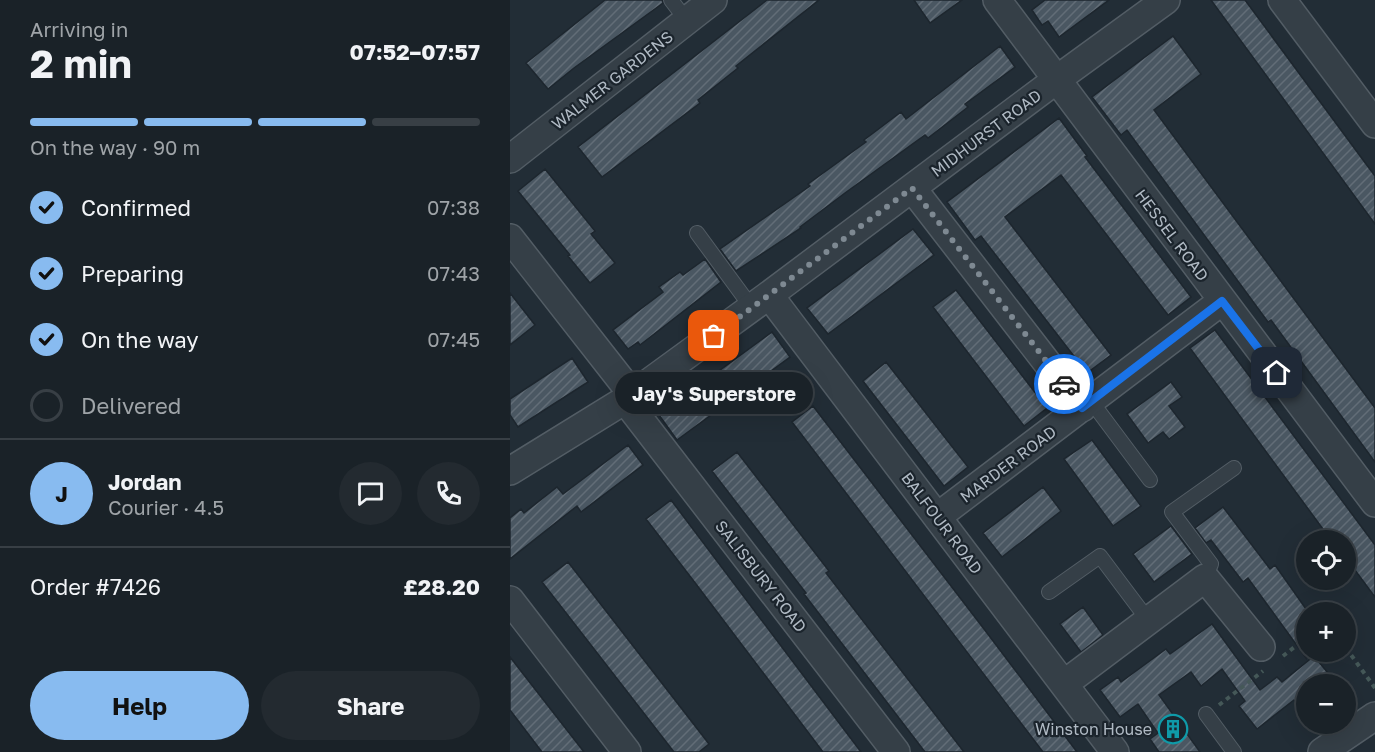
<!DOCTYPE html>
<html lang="en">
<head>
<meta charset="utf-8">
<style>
  :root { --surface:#1a2228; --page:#232a30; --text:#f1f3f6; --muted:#9fa4a8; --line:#383f45; --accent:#88bbf0 }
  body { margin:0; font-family:"Golos Text",sans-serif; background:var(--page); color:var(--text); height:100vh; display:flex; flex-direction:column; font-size:22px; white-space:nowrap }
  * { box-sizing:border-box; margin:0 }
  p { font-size:20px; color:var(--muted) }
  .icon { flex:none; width:33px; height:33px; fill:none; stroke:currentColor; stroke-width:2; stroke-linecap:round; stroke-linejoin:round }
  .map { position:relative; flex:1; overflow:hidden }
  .drawer { display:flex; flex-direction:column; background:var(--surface); width:510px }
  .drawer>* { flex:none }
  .controls { position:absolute; left:786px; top:530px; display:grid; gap:12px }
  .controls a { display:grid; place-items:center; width:60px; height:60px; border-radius:50%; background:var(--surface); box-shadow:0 6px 24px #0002,0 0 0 2px var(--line); font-size:30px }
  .pin { position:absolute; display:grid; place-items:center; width:51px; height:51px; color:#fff; margin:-26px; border-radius:12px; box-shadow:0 3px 9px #0006 }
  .courier { position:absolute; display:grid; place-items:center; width:60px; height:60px; margin:-30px; border:4px solid #1a73e8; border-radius:50%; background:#fff; color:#222; box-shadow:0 2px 8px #0007 }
  .bubble { position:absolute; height:42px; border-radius:21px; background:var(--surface); box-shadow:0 6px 24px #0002,0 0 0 2px var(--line); font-size:20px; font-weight:700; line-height:42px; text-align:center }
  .overview em { font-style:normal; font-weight:700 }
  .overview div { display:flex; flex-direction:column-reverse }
  .overview { display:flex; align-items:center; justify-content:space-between; height:102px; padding:0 30px }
  h1 { font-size:39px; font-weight:700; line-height:45px }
  .bar { display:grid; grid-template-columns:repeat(4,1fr); gap:9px 6px; align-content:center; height:72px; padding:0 30px }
  .bar i { height:8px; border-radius:4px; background:var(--line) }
  .bar .selected { background:var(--accent) }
  .bar p { grid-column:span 4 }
  .line { display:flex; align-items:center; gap:15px; padding:0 30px; border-top:2px solid var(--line) }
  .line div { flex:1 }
  .round { display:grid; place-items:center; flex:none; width:63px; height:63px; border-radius:32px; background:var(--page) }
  ol { padding:0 30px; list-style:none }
  li { display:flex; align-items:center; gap:18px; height:66px }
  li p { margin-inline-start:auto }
  li .icon { padding:6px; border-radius:50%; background:var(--accent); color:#111; stroke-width:4 }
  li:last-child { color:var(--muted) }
  li i { width:33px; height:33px; border:3px solid var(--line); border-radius:50% }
  .button { display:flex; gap:12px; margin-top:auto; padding:12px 30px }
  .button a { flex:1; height:69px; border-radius:36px; background:var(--accent); color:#111; font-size:24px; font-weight:700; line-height:69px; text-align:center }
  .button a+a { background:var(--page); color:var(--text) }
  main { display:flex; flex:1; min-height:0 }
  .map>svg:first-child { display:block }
  .building { fill:url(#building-hatch); stroke:#1d262e; stroke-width:1.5 }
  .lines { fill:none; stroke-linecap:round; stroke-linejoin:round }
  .lane-casing { stroke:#535d65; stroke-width:16 }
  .street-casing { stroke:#535d65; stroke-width:30 }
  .path { stroke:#455858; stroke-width:4; stroke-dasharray:4.5 4.5; stroke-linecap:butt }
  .lane { stroke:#353f47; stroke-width:14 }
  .street { stroke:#353f47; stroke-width:27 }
  .done { stroke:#7e8992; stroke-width:6; stroke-dasharray:0 10.8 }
  .route { stroke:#1a73e8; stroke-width:8 }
  .labels { text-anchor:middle; stroke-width:4.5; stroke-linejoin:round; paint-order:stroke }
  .street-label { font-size:16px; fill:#b0bac4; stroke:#1b242c }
  .poi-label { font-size:16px; fill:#b0bac4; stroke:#1b242c; text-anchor:end }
</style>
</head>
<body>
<main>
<section class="drawer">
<div class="overview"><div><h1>2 min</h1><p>Arriving in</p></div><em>07:52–07:57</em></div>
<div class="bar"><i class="selected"></i><i class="selected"></i><i class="selected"></i><i></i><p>On the way · 90 m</p></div>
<ol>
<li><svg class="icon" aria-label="check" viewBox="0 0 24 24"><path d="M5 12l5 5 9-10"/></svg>Confirmed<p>07:38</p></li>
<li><svg class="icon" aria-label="check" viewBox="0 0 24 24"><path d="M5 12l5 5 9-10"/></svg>Preparing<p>07:43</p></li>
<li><svg class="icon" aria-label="check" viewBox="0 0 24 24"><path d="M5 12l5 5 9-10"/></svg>On the way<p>07:45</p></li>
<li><i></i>Delivered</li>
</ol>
<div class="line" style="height:108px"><b class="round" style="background:var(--accent);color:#111">J</b><div><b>Jordan</b><p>Courier · 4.5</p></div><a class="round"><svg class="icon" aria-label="chat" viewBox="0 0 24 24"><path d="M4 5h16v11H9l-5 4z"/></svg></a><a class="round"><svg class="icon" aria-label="phone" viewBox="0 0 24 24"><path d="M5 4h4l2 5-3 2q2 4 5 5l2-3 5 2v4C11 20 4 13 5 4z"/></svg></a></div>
<div class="line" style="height:78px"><div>Order #7426</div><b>£28.20</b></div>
<div class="button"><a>Help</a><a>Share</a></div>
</section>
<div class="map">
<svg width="865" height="752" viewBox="0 0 865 752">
  <defs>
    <pattern id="building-hatch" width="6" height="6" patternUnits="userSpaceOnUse" patternTransform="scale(1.5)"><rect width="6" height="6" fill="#4a5762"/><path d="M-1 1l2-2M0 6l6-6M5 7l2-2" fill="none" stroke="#626d77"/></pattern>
  </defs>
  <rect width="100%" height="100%" fill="#222d36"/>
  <path class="building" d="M95,0H152L153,3L64,68L38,89L16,63Z
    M257,0H309L226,66L228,68L188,100L190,103L92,177L68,147Z
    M404,0H452L420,23Z
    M535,0H599L549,37L538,21L532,25L522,10Z
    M701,0H735L856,164L865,176V224Z
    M663,36L691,74L644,110L865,408V462L761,320L758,322L617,130L611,135L582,97Z
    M490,46L505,67L455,104L458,107L418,138L415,135L335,193L290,227L291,228L226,271L210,249L300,186L298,184L356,142L354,140L391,112L396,119Z
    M549,118L577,156L575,157L681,297L658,315L551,175L495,217L601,355L577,373L471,236L465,240L437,202Z
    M35,169L85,231L81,234L105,263L80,283L58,256L60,255L8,191Z
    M403,229L424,255L318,334L297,308Z
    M195,259L211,282L130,345L128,342L118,349L103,330L153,292L149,287L170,272L173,275Z
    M446,290L537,408L514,426L423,307Z
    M0,293L25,325L0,345Z
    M705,330L865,545V597L836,558V540H821L680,348Z
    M262,332L280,357L167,440L149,415Z
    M62,358L78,382L8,427L0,415V399Z
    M376,362L458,467L434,486L353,381Z
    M661,382L672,397L659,406L675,427L659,439L653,432L638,443L617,414Z
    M303,406L474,629L567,752H533L282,422Z
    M582,440L631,506L603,526L554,459Z
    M118,445L133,465L71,512L67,506L0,559V518L11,509L14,513L47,487L53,494Z
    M227,452L319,571L316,573L454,752H415L294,594L296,593L202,471Z
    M533,487L551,511L492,557L473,533Z
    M161,500L311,699L351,752H313L186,584L136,519Z
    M713,507L760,569L765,565L796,609V658L738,578L733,582L701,540L696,543L685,528Z
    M661,526L682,554L644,582L623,554Z
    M58,562L199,744L189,752H164L32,582Z
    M573,607L593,635L571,652L550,624Z
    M702,624L750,690L767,677L772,682L804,656L827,684H796V714L784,700L747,729L729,706L735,701L712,669L691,686L681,672L649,695L690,752H649L640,739L648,733L628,704L610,717L590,690L608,677L611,682L656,649L660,654Z
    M0,657L28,693L74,752H32L0,710Z"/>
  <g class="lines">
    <g class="lane-casing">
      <path id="lane" d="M161,0L177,21
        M187,233L242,308
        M581,401L640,480
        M695,578L701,564L662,512L724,468
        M539,592L590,556L638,620
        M696,714L724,752"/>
    </g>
    <g class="street-casing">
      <path id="street" d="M487,0L865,503
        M772,0L865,124
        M0,159L203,0
        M402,188L572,408
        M0,238L122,394
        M259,295L605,752
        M115,400L386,752
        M0,471L115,400L259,295L546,80L656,0
        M427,517L712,301
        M0,600L117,752
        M554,684L695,578L751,647
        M812,752L865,716"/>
    </g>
    <path class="path" d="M836,648L865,688
      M773,656L796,638
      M709,705L753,671"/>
    <use href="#lane" class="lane"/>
    <use href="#street" class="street"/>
  </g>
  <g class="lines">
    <path class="done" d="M204,336L402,188L554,384"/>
    <path class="route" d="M554,384L572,408L712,301L767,373"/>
  </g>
  <defs>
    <g id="building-ring" transform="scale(1.5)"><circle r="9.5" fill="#1b242c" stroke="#0f9aa8" stroke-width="1.5"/><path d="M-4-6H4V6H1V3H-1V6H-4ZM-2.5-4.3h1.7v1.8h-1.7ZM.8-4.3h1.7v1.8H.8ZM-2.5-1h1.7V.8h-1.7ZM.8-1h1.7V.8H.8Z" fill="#0f9aa8"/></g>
  </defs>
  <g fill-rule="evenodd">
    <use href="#building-ring" x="663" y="729"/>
  </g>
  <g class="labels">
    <g class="street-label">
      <text transform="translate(102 80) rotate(-38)" y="6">WALMER GARDENS</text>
      <text transform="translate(476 133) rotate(-37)" y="6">MIDHURST ROAD</text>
      <text transform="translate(662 235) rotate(53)" y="6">HESSEL ROAD</text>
      <text transform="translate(498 464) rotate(-37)" y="6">MARDER ROAD</text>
      <text transform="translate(432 523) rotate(53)" y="6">BALFOUR ROAD</text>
      <text transform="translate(251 576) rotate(52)" y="6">SALISBURY ROAD</text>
    </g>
    <g class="poi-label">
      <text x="642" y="735">Winston House</text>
    </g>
  </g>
</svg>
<div class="controls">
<a><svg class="icon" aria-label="locate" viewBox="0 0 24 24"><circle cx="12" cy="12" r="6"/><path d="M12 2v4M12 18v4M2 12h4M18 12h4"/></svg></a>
<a>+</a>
<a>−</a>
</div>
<div class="pin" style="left:204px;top:336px;background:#ea580c"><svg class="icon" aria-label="bag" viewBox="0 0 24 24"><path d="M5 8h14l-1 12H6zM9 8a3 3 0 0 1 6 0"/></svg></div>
<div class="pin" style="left:767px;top:373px;background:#1f2937"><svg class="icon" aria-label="home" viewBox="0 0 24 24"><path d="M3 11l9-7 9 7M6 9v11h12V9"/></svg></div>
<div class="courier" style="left:554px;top:384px"><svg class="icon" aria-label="car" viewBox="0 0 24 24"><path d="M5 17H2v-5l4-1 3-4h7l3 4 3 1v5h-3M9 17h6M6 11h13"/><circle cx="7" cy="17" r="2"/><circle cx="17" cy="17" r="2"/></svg></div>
<div class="bubble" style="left:105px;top:372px;width:198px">Jay's Superstore</div>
</div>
</main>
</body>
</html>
